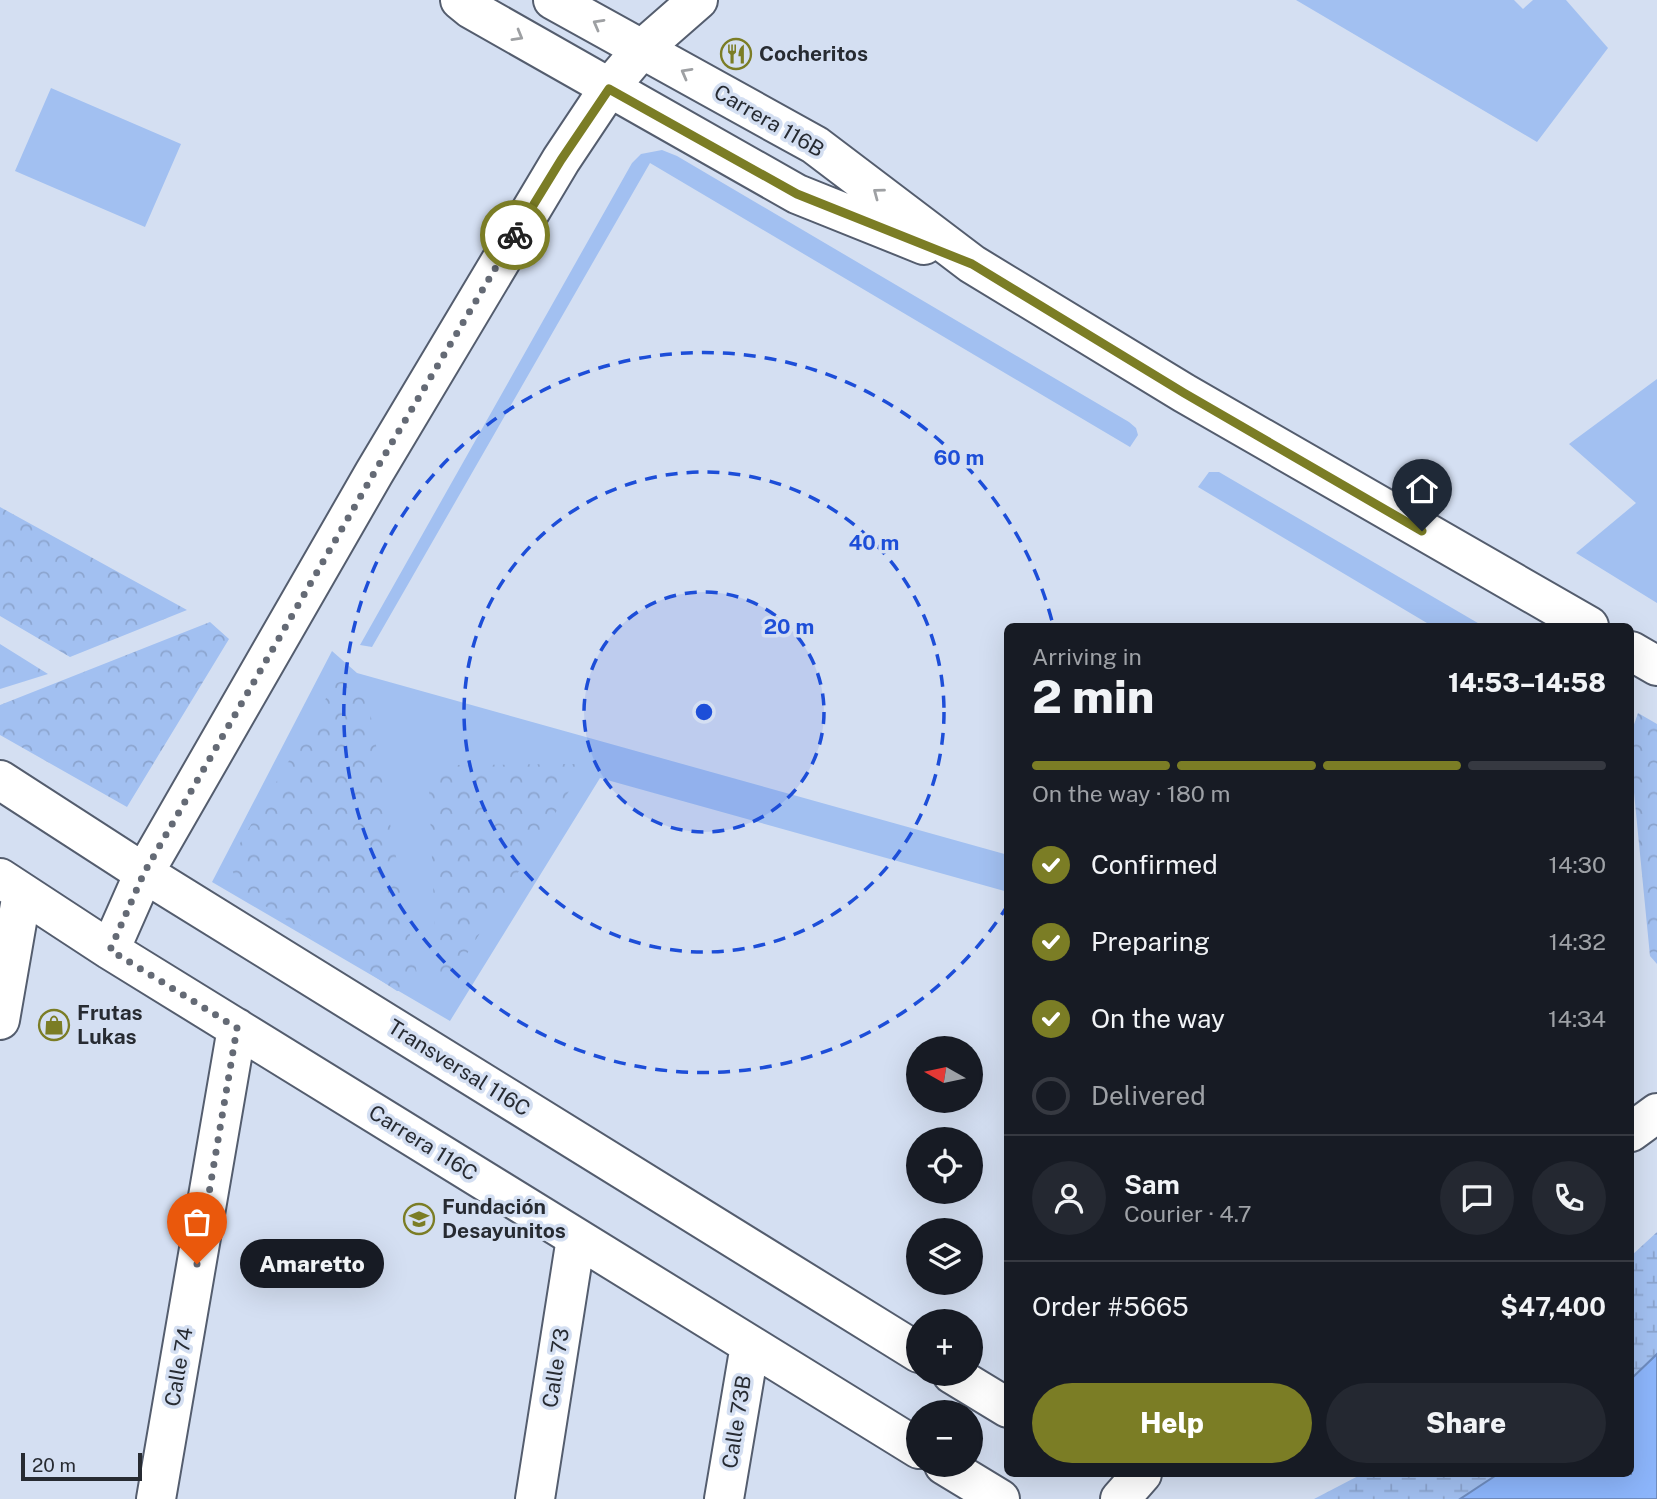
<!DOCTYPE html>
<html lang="en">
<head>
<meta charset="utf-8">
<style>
  :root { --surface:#171b24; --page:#242831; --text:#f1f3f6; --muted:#9ea1a6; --line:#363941; --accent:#7b7d25 }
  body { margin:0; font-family:"Public Sans",sans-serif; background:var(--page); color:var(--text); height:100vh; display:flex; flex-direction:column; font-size:26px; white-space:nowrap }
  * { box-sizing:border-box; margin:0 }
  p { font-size:23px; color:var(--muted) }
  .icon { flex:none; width:38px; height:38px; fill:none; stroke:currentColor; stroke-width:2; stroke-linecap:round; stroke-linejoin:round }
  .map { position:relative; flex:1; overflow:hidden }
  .drawer { position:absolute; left:1004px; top:623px; width:630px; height:854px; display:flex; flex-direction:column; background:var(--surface); border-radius:10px; box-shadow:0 7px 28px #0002 }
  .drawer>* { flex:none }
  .needle { width:46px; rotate:279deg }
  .controls { position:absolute; left:906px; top:1036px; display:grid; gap:14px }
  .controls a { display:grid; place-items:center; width:77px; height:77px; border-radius:50%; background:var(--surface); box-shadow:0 7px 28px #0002; font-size:35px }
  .scale { position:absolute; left:21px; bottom:18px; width:121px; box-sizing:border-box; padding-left:7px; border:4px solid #272b32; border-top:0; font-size:19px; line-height:24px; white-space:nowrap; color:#272b32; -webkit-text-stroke:5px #d4dff2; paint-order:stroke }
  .pin { position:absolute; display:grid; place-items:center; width:60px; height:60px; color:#fff; margin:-72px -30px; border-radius:50% 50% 50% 0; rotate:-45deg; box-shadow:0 0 7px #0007 }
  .pin .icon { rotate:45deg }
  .courier { position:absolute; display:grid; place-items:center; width:70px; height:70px; margin:-35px; border:5px solid #7b7d25; border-radius:50%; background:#fff; color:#222; box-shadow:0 2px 9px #0007 }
  .bubble { position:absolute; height:49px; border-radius:24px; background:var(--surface); box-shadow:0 7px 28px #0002; font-size:23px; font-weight:800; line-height:49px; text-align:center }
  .headline em { font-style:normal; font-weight:800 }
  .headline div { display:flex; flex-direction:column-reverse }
  .headline { display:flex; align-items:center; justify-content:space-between; height:119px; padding:0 28px }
  h1 { font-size:46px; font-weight:800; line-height:52px }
  .bar { display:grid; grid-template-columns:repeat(4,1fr); gap:10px 7px; align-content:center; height:84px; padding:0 28px }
  .bar i { height:9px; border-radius:5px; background:var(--line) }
  .bar .current { background:var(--accent) }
  .bar p { grid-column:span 4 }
  .line { display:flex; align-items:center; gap:18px; padding:0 28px; border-top:2px solid var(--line) }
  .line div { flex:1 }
  .round { display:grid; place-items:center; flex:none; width:74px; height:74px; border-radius:37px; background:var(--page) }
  ol { padding:0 28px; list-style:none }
  li { display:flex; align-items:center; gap:21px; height:77px }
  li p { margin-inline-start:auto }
  li .icon { padding:7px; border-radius:50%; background:var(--accent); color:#fff; stroke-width:4 }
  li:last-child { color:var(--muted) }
  li i { width:38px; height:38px; border:4px solid var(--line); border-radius:50% }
  .action { display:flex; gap:14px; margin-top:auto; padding:14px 28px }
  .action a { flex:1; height:80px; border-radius:42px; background:var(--accent); color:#fff; font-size:28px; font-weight:800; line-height:80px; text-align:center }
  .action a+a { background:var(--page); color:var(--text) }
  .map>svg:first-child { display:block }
  .green { fill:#a2c0f1 }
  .wetland { fill:url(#wetland-marsh) }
  .park { fill:url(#park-crowns) }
  .water { fill:#8cb5fb; stroke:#6e8cbf; stroke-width:2 }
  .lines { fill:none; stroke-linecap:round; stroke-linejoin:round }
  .street-casing { stroke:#545d6e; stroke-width:42 }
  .secondary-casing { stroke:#545d6e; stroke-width:42 }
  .street { stroke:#fff; stroke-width:38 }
  .secondary { stroke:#fff; stroke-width:38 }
  .oneway { stroke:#9ea0a3 }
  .done { stroke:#646a75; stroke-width:7; stroke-dasharray:0 12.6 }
  .route { stroke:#7b7d25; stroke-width:9 }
  .ring { fill:none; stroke:#1d4ed8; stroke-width:3.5; stroke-dasharray:12 9 }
  .labels { text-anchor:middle; stroke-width:7; stroke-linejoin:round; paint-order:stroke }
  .poi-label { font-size:21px; font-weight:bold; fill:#272b32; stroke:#d4dff2; text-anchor:start }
  .street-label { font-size:21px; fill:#272b32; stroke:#d4dff2 }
  .centre { fill:#1d4ed8; stroke:#d4dff2; stroke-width:3.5 }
  .ring-label { font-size:21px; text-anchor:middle; font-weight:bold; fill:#1d4ed8; stroke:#d4dff2; stroke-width:7; stroke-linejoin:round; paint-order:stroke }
</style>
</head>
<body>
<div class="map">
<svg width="1657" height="1499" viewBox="0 0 1657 1499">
  <defs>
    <pattern id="wetland-marsh" width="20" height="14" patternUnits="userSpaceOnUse" patternTransform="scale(1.75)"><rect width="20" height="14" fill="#a2c0f1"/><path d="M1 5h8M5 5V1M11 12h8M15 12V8" fill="none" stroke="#8ca5cf"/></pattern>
    <pattern id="park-crowns" width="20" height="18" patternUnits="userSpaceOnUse" patternTransform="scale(1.75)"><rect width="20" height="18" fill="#a2c0f1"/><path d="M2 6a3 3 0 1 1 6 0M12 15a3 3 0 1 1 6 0" fill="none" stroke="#8ca5cf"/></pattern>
  </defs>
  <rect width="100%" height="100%" fill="#d4dff2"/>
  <path class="green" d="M1296,0H1514L1523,9L1533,0H1566L1608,48L1537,142Z
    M51,88L181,144L145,227L15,171Z
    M662,150L677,156L1129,422L1136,428L1138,435L1130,447L650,163L372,647L360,645L632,163L641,154Z
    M1657,379V603L1576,553L1636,503L1569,444Z
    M1209,472H1219L1483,626H1432L1198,487Z
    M332,651L357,673L1008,855V892L600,778L450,1021L212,882Z"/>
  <path class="wetland" d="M1657,1232V1499H1314L1362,1474H1631V1256Z"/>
  <path class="park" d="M0,507L187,610L70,657L0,616Z
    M210,622L229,639L127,807L0,735V705Z
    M0,644L48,674L0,689Z
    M364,678L420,991H397L239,889L232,869L239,845L335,683Z
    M1638,713L1657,724V964L1650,956L1631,762V733Z
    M586,764L438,1000L429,789L437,773L453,765Z"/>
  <path class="water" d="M1657,1354V1499H1460L1498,1474H1631V1379Z"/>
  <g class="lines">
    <g class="street-casing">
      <path id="street" d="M0,780L144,873L919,1353
        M0,878L110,950L919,1449
        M110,950L144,873L374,473L561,160L609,88L642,49L698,0
        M0,1020L22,893
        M1631,1132L1657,1113
        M952,1374L1008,1408
        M944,1465L1000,1499
        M156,1499L237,1028
        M535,1499L576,1238
        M724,1499L750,1345
        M1120,1499L1142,1474"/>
    </g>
    <g class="secondary-casing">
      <path id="secondary" d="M460,0L471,9L797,194L924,245
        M553,0L815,145L972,264L1184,393L1589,626
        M1631,651L1657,666"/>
    </g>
    <use href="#street" class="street"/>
    <use href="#secondary" class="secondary"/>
  </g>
  <defs><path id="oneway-chevron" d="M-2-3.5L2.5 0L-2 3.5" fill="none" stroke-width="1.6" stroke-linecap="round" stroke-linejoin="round" transform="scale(1.75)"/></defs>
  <g class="oneway">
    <use href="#oneway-chevron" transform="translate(598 24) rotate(-151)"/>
    <use href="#oneway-chevron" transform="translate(518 36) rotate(30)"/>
    <use href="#oneway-chevron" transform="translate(686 73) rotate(-151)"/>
    <use href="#oneway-chevron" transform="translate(878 193) rotate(-143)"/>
  </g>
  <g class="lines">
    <path class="done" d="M197,1264L237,1028L110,950L144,873L374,473L515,235"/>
    <path class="route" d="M515,235L561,160L609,89L797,194L972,264L1184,393L1422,531"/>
  </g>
  <circle cx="704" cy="712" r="120" fill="#1d4ed8" fill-opacity=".12"/>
  <g class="ring">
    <circle cx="704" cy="712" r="120"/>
    <circle cx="704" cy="712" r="240"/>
    <path d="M1008 905A360 360 0 1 1 1053 625"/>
  </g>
  <defs>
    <g id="restaurant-ring" transform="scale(1.575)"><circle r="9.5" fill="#d4dff2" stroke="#7b7d25" stroke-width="1.5"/><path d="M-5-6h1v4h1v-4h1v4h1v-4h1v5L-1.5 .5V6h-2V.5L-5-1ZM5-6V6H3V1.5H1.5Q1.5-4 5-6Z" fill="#7b7d25"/></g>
    <g id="shop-ring" transform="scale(1.575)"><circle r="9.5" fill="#d4dff2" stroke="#7b7d25" stroke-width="1.5"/><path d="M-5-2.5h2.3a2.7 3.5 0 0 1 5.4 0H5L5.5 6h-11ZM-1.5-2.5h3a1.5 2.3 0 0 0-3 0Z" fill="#7b7d25"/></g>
    <g id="school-ring" transform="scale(1.575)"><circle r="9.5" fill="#d4dff2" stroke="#7b7d25" stroke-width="1.5"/><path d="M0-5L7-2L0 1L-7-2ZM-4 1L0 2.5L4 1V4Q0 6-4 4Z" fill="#7b7d25"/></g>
  </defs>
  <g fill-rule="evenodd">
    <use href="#restaurant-ring" x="736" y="54"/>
    <use href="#shop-ring" x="54" y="1025"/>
    <use href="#school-ring" x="419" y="1219"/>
  </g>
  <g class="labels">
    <g class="poi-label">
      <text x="759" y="61">Cocheritos</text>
      <text x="77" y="1020">Frutas<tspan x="77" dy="24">Lukas</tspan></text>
      <text x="442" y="1214">Fundación<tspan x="442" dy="24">Desayunitos</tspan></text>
    </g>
    <g class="street-label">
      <text transform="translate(769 121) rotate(30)" y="7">Carrera 116B</text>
      <text transform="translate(459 1068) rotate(32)" y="7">Transversal 116C</text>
      <text transform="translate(423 1143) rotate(32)" y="7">Carrera 116C</text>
      <text transform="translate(179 1367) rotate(-80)" y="7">Calle 74</text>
      <text transform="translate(556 1368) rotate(-81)" y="7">Calle 73</text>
      <text transform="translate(737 1422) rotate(-81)" y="7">Calle 73B</text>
    </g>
  </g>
  <circle cx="704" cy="712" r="10" class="centre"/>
  <g class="ring-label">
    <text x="959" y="465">60 m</text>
    <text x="874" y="550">40 m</text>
    <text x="789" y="634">20 m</text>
  </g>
</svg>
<div class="controls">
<a><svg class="needle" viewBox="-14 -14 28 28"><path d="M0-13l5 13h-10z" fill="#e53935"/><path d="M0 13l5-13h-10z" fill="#9ea1a6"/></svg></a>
<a><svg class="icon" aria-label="locate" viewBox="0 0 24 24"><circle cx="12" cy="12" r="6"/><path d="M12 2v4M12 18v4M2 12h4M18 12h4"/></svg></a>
<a><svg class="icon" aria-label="layers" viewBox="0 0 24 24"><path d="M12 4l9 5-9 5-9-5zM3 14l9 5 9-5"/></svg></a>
<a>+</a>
<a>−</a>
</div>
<div class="scale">20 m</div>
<div class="pin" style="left:197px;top:1264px;background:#ea580c"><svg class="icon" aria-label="bag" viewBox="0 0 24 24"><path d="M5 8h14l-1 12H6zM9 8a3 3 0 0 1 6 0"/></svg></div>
<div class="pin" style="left:1422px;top:531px;background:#1f2937"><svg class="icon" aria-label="home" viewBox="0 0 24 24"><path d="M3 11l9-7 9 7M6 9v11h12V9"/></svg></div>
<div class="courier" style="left:515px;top:235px"><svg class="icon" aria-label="bike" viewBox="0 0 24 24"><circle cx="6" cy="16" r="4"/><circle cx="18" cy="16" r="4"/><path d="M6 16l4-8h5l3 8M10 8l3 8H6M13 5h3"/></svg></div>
<div class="bubble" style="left:240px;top:1239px;width:144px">Amaretto</div>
<section class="drawer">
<div class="headline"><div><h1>2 min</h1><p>Arriving in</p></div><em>14:53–14:58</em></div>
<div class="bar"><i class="current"></i><i class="current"></i><i class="current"></i><i></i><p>On the way · 180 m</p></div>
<ol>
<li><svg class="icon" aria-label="check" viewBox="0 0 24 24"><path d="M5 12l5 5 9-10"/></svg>Confirmed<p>14:30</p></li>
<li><svg class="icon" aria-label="check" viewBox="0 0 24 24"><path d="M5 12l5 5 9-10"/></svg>Preparing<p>14:32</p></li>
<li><svg class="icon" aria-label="check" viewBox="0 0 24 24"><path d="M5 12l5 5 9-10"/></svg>On the way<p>14:34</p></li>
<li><i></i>Delivered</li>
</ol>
<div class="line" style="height:126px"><a class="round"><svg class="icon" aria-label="person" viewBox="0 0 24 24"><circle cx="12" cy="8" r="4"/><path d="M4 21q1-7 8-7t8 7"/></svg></a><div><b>Sam</b><p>Courier · 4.7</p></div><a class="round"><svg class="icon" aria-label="chat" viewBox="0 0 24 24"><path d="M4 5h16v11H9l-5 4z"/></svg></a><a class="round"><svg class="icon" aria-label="phone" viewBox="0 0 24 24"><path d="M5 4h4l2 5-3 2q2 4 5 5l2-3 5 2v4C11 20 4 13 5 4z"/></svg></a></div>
<div class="line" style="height:91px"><div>Order #5665</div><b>$47,400</b></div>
<div class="action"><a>Help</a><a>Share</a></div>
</section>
</div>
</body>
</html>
